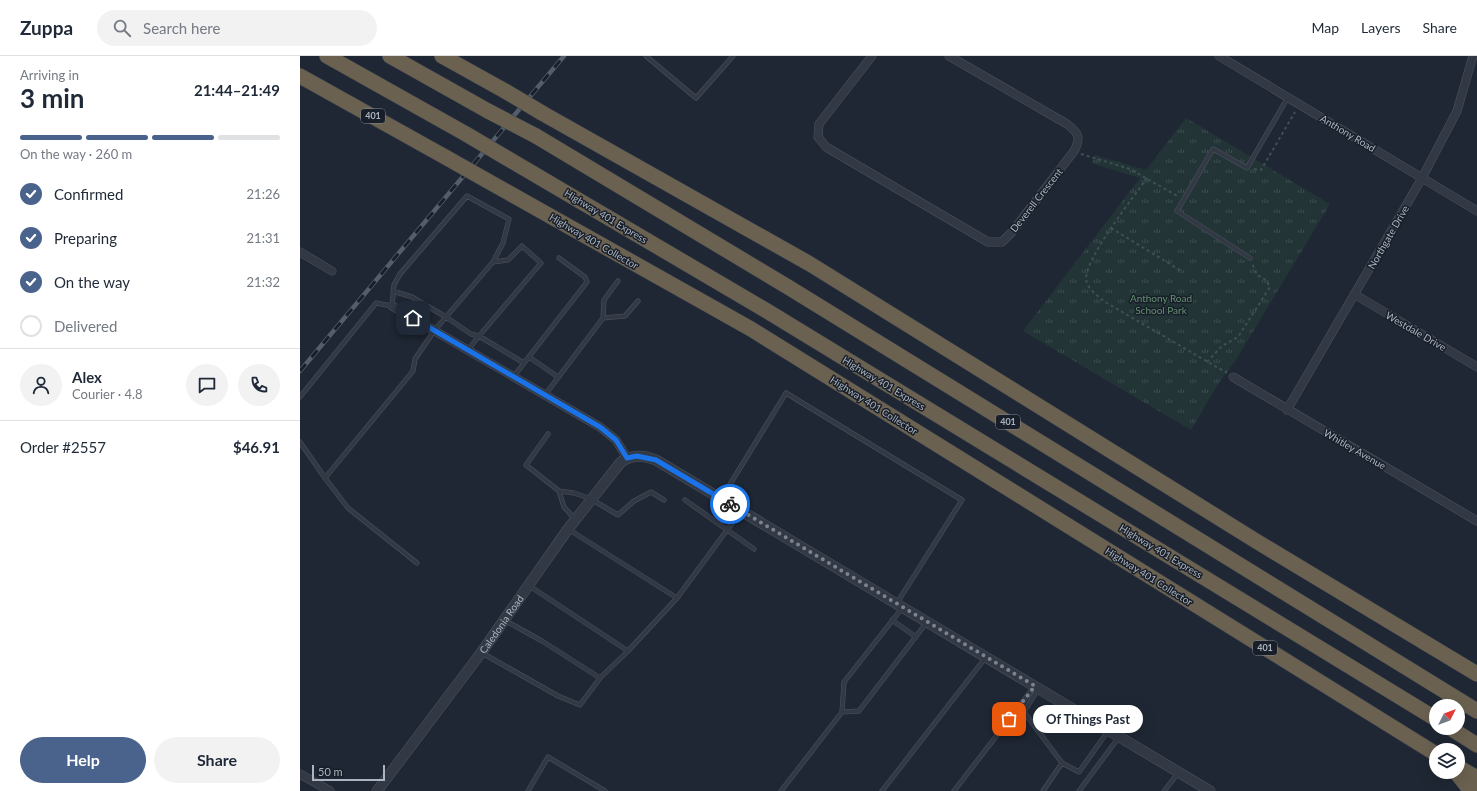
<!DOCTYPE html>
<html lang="en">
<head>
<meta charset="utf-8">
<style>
  :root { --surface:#fff; --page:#f2f2f3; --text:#1f2937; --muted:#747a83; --line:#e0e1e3; --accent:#4a638c }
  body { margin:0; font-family:Lato,sans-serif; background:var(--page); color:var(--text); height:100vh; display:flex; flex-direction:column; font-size:15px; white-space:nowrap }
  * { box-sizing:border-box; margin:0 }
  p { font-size:13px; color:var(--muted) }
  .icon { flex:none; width:22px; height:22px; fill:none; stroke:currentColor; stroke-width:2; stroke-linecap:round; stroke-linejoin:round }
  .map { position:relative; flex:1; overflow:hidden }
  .sheet { display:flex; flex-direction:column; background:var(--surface); width:300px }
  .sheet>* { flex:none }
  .needle { width:26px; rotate:48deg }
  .buttons { position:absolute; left:1129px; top:643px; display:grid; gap:8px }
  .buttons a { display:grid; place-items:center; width:36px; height:36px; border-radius:50%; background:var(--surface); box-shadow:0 4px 16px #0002; font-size:20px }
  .scale { position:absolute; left:12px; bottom:10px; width:73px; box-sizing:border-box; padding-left:4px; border:2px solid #acb4c2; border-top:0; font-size:11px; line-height:14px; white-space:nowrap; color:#acb4c2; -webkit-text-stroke:3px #181f29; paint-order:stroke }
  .pin { position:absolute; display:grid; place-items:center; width:34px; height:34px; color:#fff; margin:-17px; border-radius:8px; box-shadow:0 2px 6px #0006 }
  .courier { position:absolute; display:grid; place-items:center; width:40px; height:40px; margin:-20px; border:3px solid #1a73e8; border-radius:50%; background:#fff; color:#222; box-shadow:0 1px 5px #0007 }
  .bubble { position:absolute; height:28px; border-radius:14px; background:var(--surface); box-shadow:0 4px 16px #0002; font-size:13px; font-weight:700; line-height:28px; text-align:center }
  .head em { font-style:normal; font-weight:700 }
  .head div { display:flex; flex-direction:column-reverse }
  .head { display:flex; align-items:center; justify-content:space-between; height:68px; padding:0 20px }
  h1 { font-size:26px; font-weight:700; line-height:30px }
  .bar { display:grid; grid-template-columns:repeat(4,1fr); gap:6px 4px; align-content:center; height:48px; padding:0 20px }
  .bar i { height:5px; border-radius:3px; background:var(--line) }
  .bar .current { background:var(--accent) }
  .bar p { grid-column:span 4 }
  .line { display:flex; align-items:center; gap:10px; padding:0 20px; border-top:1px solid var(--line) }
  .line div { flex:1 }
  .round { display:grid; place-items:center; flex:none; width:42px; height:42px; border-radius:21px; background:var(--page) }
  ol { padding:0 20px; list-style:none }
  li { display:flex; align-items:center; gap:12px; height:44px }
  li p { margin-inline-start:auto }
  li .icon { padding:4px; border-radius:50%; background:var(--accent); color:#fff; stroke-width:4 }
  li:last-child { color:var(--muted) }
  li i { width:22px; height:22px; border:2px solid var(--line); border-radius:50% }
  .primary-button { display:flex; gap:8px; margin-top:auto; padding:8px 20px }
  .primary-button a { flex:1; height:46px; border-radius:24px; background:var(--accent); color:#fff; font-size:16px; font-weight:700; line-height:46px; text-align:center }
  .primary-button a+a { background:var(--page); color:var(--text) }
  header { display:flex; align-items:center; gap:24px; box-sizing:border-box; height:56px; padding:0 20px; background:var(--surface); border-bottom:1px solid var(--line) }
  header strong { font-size:19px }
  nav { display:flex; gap:22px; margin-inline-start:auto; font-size:14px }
  .search { width:280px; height:36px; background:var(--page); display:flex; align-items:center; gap:10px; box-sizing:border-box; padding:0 14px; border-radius:22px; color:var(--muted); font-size:15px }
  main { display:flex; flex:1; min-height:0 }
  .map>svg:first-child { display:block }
  .park { fill:url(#park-tufts) }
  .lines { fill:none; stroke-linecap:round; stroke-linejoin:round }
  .service-casing { stroke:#4d5460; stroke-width:5 }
  .minor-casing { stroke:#4d5460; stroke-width:9 }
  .tertiary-casing { stroke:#4d5460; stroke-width:11 }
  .motorway-casing { stroke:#3a414c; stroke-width:16 }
  .path { stroke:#3e5053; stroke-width:2; stroke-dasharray:3 3; stroke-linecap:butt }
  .service { stroke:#323945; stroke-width:4 }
  .minor { stroke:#323945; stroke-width:8 }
  .tertiary { stroke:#323945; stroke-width:10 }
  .motorway { stroke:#6b6150; stroke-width:15 }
  .rail-casing { stroke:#545d6c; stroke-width:4.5 }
  .rail { stroke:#181f29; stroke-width:3; stroke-dasharray:9; stroke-linecap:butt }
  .motorway-bridge-casing { stroke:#3a414c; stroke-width:16; stroke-linecap:butt }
  .motorway-bridge { stroke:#6b6150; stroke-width:15 }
  .done { stroke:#7b8390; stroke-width:4; stroke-dasharray:0 7.2 }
  .route { stroke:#1a73e8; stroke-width:5 }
  .labels { text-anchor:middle; stroke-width:3; stroke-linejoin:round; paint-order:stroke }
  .shield { fill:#181f29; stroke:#808794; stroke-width:1 }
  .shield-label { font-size:9px; font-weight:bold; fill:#acb4c2 }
  .street-label { font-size:10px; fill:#acb4c2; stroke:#181f29 }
  .park-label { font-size:10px; fill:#659171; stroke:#181f29 }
</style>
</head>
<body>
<header>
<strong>Zuppa</strong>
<div class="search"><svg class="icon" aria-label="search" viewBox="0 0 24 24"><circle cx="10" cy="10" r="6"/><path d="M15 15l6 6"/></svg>Search here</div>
<nav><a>Map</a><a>Layers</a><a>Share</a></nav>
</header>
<main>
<section class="sheet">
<div class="head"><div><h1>3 min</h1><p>Arriving in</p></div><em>21:44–21:49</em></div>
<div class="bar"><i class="current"></i><i class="current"></i><i class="current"></i><i></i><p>On the way · 260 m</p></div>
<ol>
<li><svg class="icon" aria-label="check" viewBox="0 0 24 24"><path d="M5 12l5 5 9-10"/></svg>Confirmed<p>21:26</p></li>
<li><svg class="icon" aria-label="check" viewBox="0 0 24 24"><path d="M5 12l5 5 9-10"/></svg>Preparing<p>21:31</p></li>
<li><svg class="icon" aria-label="check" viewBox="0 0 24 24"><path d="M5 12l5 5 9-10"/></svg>On the way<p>21:32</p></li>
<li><i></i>Delivered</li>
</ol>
<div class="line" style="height:72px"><a class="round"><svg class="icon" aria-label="person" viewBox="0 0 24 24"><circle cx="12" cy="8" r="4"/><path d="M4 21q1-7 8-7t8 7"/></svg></a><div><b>Alex</b><p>Courier · 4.8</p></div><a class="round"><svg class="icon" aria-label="chat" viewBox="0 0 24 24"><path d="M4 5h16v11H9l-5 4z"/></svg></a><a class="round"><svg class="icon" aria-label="phone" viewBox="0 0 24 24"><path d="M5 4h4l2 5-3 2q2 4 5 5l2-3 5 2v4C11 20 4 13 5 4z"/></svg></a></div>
<div class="line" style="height:52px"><div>Order #2557</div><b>$46.91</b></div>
<div class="primary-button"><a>Help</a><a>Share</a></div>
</section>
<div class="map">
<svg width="1177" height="735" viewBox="0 0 1177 735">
  <defs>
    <pattern id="park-tufts" width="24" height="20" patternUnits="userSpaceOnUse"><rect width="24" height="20" fill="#223436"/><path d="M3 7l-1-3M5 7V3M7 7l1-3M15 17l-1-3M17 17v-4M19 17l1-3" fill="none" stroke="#3f4f51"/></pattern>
  </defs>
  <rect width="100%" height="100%" fill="#1f2734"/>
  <path class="park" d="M886,62L1030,148L936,304L918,328L891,374L723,275L840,122L791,107L795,99L846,114Z"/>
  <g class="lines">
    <g class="service-casing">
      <path id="service" d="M346,0L396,42L433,0
        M950,202L877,155L913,93L947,112L988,41
        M303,262L304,244L318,225
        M168,294L179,280L224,307
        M229,301L258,321
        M214,320L287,226L285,221L259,202
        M245,339L303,262L325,260L338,245
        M0,341L76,247L92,250L94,229L100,218L167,140L209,163L203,187L193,206
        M248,378L226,409L259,435L274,437L291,443L318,459L334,445L351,436L364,444
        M0,386L25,422L113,315L115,303L134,275L193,206L208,204L222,190L241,207L179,280L171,278L146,261L112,241L93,235
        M25,422L48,452L117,507
        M259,435L264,451L275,463
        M421,443L486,337L662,444L597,547
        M385,444L454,493
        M268,473L377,542L441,455
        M228,529L328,595
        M592,564L616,581
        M182,597L258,640L280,649L300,622L242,585L204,564
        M300,622L328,595L377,542
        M738,633L724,656L762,707L779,716L808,675
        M542,656L559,655L627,566
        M228,735L248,701L305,735
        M481,735L542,656L544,626L603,551
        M582,735L686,601
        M654,735L734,631
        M743,735L762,707
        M779,735L819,681
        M864,735L879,716"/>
    </g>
    <g class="minor-casing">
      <path id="minor" d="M572,0L519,68L518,81L526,91L688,186H702L712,176L774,95C781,82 779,77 767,68L649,0
        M919,0L1177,155
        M0,196L32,215
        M1054,238L1177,311
        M92,250L300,371L316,384L327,402
        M933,321L1177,465
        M987,354L1122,122L1157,55L1173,0
        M0,718L30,735"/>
    </g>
    <g class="tertiary-casing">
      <g id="tertiary">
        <path id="s1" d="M77,735L181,597L268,473L321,406C332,398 344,399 356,404L910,735"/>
      </g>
    </g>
    <g class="motorway-casing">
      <path id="motorway" d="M27,0L166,78
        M90,0L188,55
        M142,0L205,35
        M0,20L147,102
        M242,57L510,208L956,485L1177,618
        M236,80L488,231L1177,655
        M205,101L467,255L1136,663
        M186,124L451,273L1136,698
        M1150,672L1177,689
        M1158,711L1177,722
        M1156,716L1167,730L1174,735"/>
    </g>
    <path class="path" d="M781,98L830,113L879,141
      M954,113L961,114L995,56
      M847,122C833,142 786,201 786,223C787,233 798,240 805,246L927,317
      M811,172L883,216
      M907,306L922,290L938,281L970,231L966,224L957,219L952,207"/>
    <use href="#service" class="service"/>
    <use href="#minor" class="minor"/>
    <use href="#tertiary" class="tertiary"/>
    <use href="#motorway" class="motorway"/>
    <g class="rail-casing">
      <path id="rail" d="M0,315L264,0"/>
    </g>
    <use href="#rail" class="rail"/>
    <g class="motorway-bridge-casing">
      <path id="motorway-bridge" d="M205,35L242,57
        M188,55L236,80
        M166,78L205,101
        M147,102L186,124"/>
    </g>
    <use href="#motorway-bridge" class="motorway-bridge"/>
  </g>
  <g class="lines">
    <path class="done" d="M430,448L735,630L709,663"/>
    <path class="route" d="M113,262L300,371L316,384L327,402L337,400L356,404L430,448"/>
  </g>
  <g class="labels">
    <g class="shield">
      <rect x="61" y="53" width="24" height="14" rx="3"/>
      <rect x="696" y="359" width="24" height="14" rx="3"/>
      <rect x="953" y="585" width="24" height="14" rx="3"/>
    </g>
    <g class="shield-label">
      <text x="73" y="63">401</text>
      <text x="708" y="369">401</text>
      <text x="965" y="595">401</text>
    </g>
    <g class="street-label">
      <text transform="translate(1048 77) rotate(31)" y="4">Anthony Road</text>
      <text transform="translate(736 144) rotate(-52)" y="4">Deverell Crescent</text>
      <text transform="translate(306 160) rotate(31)" y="4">Highway 401 Express</text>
      <text transform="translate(1088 181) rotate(-60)" y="4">Northgate Drive</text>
      <text transform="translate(294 185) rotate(30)" y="4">Highway 401 Collector</text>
      <text transform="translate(1116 275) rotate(30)" y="4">Westdale Drive</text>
      <text transform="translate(584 327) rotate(31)" y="4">Highway 401 Express</text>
      <text transform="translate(574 349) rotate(32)" y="4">Highway 401 Collector</text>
      <text transform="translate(1055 393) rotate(30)" y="4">Whitley Avenue</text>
      <text transform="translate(861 495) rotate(31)" y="4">Highway 401 Express</text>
      <text transform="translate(849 520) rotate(32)" y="4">Highway 401 Collector</text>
      <text dy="4" stroke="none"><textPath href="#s1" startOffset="208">Caledonia Road</textPath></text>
    </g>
    <g class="park-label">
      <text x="861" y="246">Anthony Road<tspan x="861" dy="12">School Park</tspan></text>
    </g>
  </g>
</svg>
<div class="buttons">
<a><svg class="needle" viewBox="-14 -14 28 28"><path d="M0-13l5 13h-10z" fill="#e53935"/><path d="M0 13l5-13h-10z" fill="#747a83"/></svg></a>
<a><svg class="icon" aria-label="layers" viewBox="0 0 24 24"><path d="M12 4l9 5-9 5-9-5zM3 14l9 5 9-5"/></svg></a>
</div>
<div class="scale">50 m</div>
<div class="pin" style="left:709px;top:663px;background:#ea580c"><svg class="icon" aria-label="bag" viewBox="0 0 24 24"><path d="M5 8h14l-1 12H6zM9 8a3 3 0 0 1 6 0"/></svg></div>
<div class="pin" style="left:113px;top:262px;background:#1f2937"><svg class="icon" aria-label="home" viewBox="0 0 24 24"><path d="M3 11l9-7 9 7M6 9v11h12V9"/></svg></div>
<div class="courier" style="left:430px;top:448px"><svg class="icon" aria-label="bike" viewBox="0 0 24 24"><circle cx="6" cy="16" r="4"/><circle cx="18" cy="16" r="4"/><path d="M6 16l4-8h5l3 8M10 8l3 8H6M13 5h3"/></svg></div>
<div class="bubble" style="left:733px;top:649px;width:110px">Of Things Past</div>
</div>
</main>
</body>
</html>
